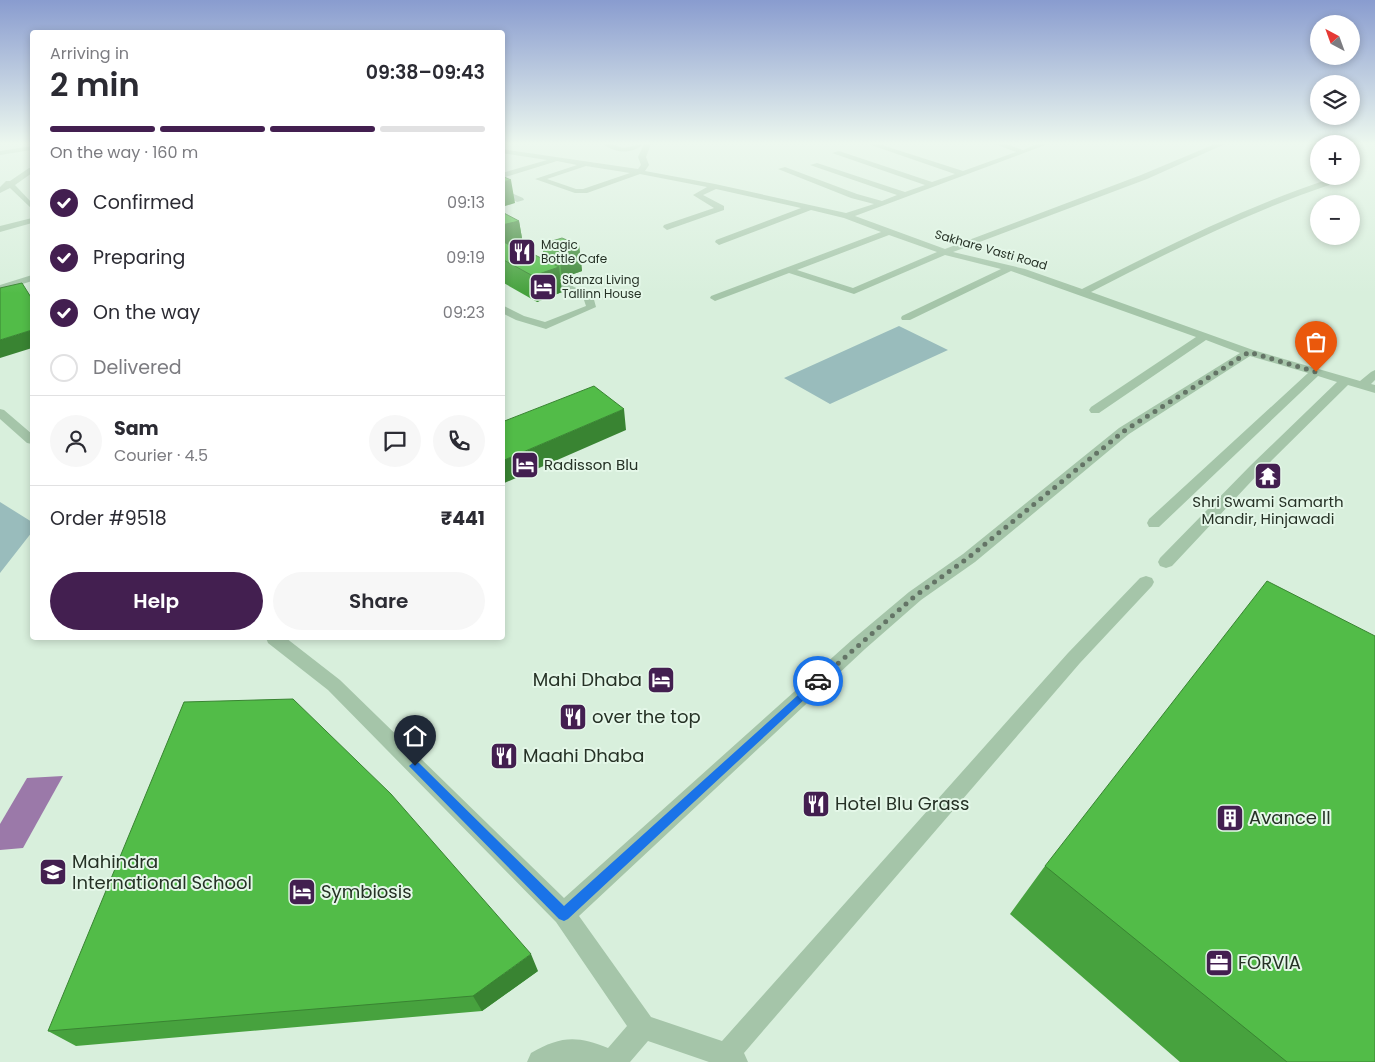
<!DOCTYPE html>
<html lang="en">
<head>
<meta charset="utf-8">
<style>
  :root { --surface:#fff; --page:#f7f7f7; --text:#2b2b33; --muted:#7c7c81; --line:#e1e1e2; --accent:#431f50 }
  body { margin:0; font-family:Poppins,sans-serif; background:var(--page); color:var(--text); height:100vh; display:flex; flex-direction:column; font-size:19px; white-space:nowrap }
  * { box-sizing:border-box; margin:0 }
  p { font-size:16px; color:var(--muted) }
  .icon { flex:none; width:28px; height:28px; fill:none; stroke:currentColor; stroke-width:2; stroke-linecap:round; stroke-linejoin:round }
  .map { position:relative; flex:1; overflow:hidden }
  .drawer { position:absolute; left:30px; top:30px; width:475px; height:610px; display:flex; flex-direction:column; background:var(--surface); border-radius:5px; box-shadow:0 2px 8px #0003 }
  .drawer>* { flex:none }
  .needle { width:32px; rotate:319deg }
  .controls { position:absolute; left:1310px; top:15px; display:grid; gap:10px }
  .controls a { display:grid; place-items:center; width:50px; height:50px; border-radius:50%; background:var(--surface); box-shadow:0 2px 8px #0003; font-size:25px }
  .pin { position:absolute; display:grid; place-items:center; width:42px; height:42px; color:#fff; margin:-51px -21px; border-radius:50% 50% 50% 0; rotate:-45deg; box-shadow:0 0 5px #0007 }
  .pin .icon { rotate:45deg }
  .courier { position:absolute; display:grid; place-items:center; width:50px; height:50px; margin:-25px; border:4px solid #1a73e8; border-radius:50%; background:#fff; color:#222; box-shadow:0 1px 6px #0007 }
  .overview em { font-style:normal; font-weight:600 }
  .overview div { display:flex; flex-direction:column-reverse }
  .overview { display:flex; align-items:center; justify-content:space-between; height:85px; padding:0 20px }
  h1 { font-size:32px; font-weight:600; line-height:38px }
  .bar { display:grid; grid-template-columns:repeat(4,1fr); gap:8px 5px; align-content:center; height:60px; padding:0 20px }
  .bar i { height:6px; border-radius:4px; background:var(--line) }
  .bar .active { background:var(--accent) }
  .bar p { grid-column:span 4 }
  .line { display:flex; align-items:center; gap:12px; padding:0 20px; border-top:1px solid var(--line) }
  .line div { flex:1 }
  .round { display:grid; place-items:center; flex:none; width:52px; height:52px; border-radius:26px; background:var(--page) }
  ol { padding:0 20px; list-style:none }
  li { display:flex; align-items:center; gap:15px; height:55px }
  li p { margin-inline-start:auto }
  li .icon { padding:5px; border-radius:50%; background:var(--accent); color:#fff; stroke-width:4 }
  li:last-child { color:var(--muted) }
  li i { width:28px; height:28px; border:2px solid var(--line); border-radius:50% }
  .button { display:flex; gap:10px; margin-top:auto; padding:10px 20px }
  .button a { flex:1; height:58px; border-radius:30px; background:var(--accent); color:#fff; font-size:20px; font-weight:600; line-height:58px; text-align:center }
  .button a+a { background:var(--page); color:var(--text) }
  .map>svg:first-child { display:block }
  .green { fill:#99bcbc }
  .water { fill:#9b79a9 }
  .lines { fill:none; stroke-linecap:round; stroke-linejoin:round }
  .minor { fill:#a5c5a9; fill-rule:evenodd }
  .wall { fill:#47a23e }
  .shaded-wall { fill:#398432 }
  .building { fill:#52bc48; stroke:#398432 }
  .route { fill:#1a73e8 }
  .done { stroke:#647466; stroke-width:5; stroke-dasharray:0 9 }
  .labels { text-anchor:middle; stroke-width:4; stroke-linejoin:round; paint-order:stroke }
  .far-poi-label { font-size:12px; fill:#263226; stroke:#e4f7e8; text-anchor:start }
  .far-street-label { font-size:12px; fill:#263226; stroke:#e4f7e8 }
  .poi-label { font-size:15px; fill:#263226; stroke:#e4f7e8; text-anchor:start }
  .near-poi-label { font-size:18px; fill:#263226; stroke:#e4f7e8; text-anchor:start }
</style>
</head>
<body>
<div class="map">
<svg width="1375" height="1062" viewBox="0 0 1375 1062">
  <rect width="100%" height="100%" fill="#d8efdc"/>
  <path class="green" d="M899,326L948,350L830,404L784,378Z
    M0,502L32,522V532L0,573Z"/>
  <path class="water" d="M63,776L23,848L0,850V824L27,778Z"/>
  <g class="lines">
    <path class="minor" d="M603,144H612L623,148L643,144C632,155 615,153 603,144Z
      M644,144H651L646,157L649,165L645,171L715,184L846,213L874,204L851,198L778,169L785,167L857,194L882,201L897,195L810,165L817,163L905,192L925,185L832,153L839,151L932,182L955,174L868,144H879L963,171L1016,152L995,144H1006L1023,150L1037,144H1048L855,216L945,249L1141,175L1215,144H1225L1147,179L953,252L1025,269L1082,289C1161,249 1241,209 1326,180H1332V184C1248,212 1169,252 1091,292L1253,350L1360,381L1371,372L1375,370V380L1371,384L1375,385V393L1348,385L1261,471L1172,566L1166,568L1160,566L1158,562L1160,558L1251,465L1337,382L1318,376L1159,527H1149L1147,523L1149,519L1308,373L1250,356L1129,434L975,562L921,600L865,649L579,916L651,1017L722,1041L1068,653L1140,578L1146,576L1152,578L1154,582L1152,586L1080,663L744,1053L748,1062H709L648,1041L630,1062H527L531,1053C560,1036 577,1035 608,1048L627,1026L556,922L328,690L268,643L266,638H286L340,680L564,898L853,639L909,592L963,554L1119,428L1240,353L1206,340L1099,413H1091L1089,410L1091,407L1196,337L1011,271L910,320H902L901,318L902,316L1001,269L945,255L854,294L789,273L715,301L710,298L711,296L881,232L844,218L811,210L719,245L715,242L716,240L801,208L716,189L703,195L724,206V210L667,230L663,227L664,225L714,208L693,195L707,187L640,174L587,193H575L535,179L577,165L557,161L502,178V173L547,160L502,153V149L638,169L641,165L638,157ZM586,166L630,173L583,189H576L547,179ZM889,235L937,252L853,288L797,270Z
      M32,146V150L0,155V151Z
      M29,168H32V173L15,185L32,203V209L10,188L0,193V187L6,181H10Z
      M502,189L523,198L524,200L517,202L502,194Z
      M32,218V223L0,232V226Z
      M543,272L593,296L596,307L546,329L516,320L502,313V305L524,316L545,322L586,306L584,300L540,277L538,275Z
      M32,275V281L0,291V285Z
      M0,409L4,410L32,434V444L27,443L0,419Z"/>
  </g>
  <path class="wall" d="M502,212L519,221L523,244L513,247L523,252L544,259L542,244L579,245L582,271L562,278H560L562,292L537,302L502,282Z
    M1045,866L1375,1062H1180L1010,914Z
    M538,971L482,1011L76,1046L48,1031Z"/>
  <path class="shaded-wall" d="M511,180L515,203L502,207V182Z
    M519,221L523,244L502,250V225Z
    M579,245L582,271L562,278L559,252Z
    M559,267L562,292L537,302L533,276Z
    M32,330V348L0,358V340Z
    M624,409L626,430L502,484V461Z
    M531,954L538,971L482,1011L473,996Z"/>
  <path class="building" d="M502,176L511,180L502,182Z
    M502,212L519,221L502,225Z
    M562,238L579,245L559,252L542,244Z
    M502,241L523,252L527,251L559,267L533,276L502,259Z
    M22,283L32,299V330L0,340V288Z
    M594,386L624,409L502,461V422Z
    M1267,581L1375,636V1062H1287L1045,866Z
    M293,699L391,794L531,954L473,996L48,1031L184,702Z"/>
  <linearGradient id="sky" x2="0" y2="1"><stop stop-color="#899ccf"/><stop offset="0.49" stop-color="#edf8ef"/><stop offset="1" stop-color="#edf8ef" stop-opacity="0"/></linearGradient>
  <rect width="1375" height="293" fill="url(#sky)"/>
  <path class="route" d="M818,677L821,679V684L568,919L564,921L559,919L409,766L415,761L419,763L564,906Z"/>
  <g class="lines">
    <path class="done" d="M818,681L915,596L968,558L1124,431L1249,352L1316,372"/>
  </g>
  <defs>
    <g id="restaurant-square" transform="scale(1.4375)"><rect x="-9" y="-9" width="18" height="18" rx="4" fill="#431f50" stroke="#e4f7e8"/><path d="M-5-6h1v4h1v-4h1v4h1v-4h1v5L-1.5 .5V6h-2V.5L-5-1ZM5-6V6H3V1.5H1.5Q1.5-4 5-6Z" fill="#fff"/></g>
    <g id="hotel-square" transform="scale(1.4375)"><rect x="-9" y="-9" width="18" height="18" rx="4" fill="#431f50" stroke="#e4f7e8"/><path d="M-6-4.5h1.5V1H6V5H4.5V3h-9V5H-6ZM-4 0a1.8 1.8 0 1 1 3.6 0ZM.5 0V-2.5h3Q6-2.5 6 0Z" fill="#fff"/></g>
    <g id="temple-square" transform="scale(1.4375)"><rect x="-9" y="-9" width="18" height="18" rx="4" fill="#431f50" stroke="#e4f7e8"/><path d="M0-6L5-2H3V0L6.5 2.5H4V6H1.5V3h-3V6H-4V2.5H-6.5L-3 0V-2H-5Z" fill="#fff"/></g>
    <g id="building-square" transform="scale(1.4375)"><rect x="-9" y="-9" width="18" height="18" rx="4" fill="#431f50" stroke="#e4f7e8"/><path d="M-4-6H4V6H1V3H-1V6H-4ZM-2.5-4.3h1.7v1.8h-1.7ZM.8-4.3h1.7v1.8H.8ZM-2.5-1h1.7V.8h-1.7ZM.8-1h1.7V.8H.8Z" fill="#fff"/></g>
    <g id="school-square" transform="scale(1.4375)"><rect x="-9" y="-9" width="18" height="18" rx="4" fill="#431f50" stroke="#e4f7e8"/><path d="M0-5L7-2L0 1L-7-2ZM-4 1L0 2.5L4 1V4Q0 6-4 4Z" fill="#fff"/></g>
    <g id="office-square" transform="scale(1.4375)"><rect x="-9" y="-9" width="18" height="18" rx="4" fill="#431f50" stroke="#e4f7e8"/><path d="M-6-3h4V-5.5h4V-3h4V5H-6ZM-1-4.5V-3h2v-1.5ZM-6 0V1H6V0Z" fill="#fff"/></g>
  </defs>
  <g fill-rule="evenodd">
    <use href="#restaurant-square" x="522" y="252"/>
    <use href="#hotel-square" x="543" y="287"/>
    <use href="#hotel-square" x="525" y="465"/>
    <use href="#temple-square" x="1268" y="476"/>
    <use href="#hotel-square" x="661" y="680"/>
    <use href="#restaurant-square" x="573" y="717"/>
    <use href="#restaurant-square" x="504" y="756"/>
    <use href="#restaurant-square" x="816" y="804"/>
    <use href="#building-square" x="1230" y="818"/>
    <use href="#school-square" x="53" y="872"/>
    <use href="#hotel-square" x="302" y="892"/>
    <use href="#office-square" x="1219" y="963"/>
  </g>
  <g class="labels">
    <g class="far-poi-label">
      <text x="541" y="249">Magic<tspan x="541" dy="14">Bottle Cafe</tspan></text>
      <text x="562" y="284">Stanza Living<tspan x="562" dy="14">Tallinn House</tspan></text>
    </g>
    <g class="far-street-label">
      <text transform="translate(991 250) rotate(16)" y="4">Sakhare Vasti Road</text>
    </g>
    <g class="poi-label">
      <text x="544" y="470">Radisson Blu</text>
      <text x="1268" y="507" text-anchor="middle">Shri Swami Samarth<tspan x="1268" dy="17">Mandir, Hinjawadi</tspan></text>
    </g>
    <g class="near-poi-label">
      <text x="642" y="686" text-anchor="end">Mahi Dhaba</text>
      <text x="592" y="723">over the top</text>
      <text x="523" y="762">Maahi Dhaba</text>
      <text x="835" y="810">Hotel Blu Grass</text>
      <text x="1249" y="824">Avance II</text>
      <text x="72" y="868">Mahindra<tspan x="72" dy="21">International School</tspan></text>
      <text x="321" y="898">Symbiosis</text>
      <text x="1238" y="969">FORVIA</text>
    </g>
  </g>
</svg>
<div class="controls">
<a><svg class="needle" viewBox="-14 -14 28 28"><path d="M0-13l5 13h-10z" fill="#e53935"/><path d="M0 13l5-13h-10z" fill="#7c7c81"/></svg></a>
<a><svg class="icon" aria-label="layers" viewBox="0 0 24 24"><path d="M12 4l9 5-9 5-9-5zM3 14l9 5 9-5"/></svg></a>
<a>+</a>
<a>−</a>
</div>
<div class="pin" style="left:1316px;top:372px;background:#ea580c"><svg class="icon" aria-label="bag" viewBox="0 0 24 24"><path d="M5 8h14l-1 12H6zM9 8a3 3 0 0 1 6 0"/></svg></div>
<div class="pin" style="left:415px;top:766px;background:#1f2937"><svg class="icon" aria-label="home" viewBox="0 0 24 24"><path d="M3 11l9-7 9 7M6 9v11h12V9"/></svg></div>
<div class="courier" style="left:818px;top:681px"><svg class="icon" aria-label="car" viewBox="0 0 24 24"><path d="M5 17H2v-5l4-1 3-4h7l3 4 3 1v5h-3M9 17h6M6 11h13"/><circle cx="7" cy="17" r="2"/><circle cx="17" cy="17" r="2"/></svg></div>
<section class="drawer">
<div class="overview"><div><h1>2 min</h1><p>Arriving in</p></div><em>09:38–09:43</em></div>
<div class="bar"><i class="active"></i><i class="active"></i><i class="active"></i><i></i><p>On the way · 160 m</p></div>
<ol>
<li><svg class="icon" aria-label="check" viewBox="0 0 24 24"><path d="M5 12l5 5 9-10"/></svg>Confirmed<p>09:13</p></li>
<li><svg class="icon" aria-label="check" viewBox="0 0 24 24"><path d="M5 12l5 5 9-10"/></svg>Preparing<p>09:19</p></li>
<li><svg class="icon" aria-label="check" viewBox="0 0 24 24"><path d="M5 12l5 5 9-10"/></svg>On the way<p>09:23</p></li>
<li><i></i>Delivered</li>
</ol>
<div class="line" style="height:90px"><a class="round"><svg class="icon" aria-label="person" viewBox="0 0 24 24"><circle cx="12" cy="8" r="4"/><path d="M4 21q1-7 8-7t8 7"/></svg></a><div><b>Sam</b><p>Courier · 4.5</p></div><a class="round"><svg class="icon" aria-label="chat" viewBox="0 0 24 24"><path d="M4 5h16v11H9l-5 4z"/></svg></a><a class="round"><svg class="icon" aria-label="phone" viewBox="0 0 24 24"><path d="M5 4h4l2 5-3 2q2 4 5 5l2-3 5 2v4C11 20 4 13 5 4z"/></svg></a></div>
<div class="line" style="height:65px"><div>Order #9518</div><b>₹441</b></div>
<div class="button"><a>Help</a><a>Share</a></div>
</section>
</div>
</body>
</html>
